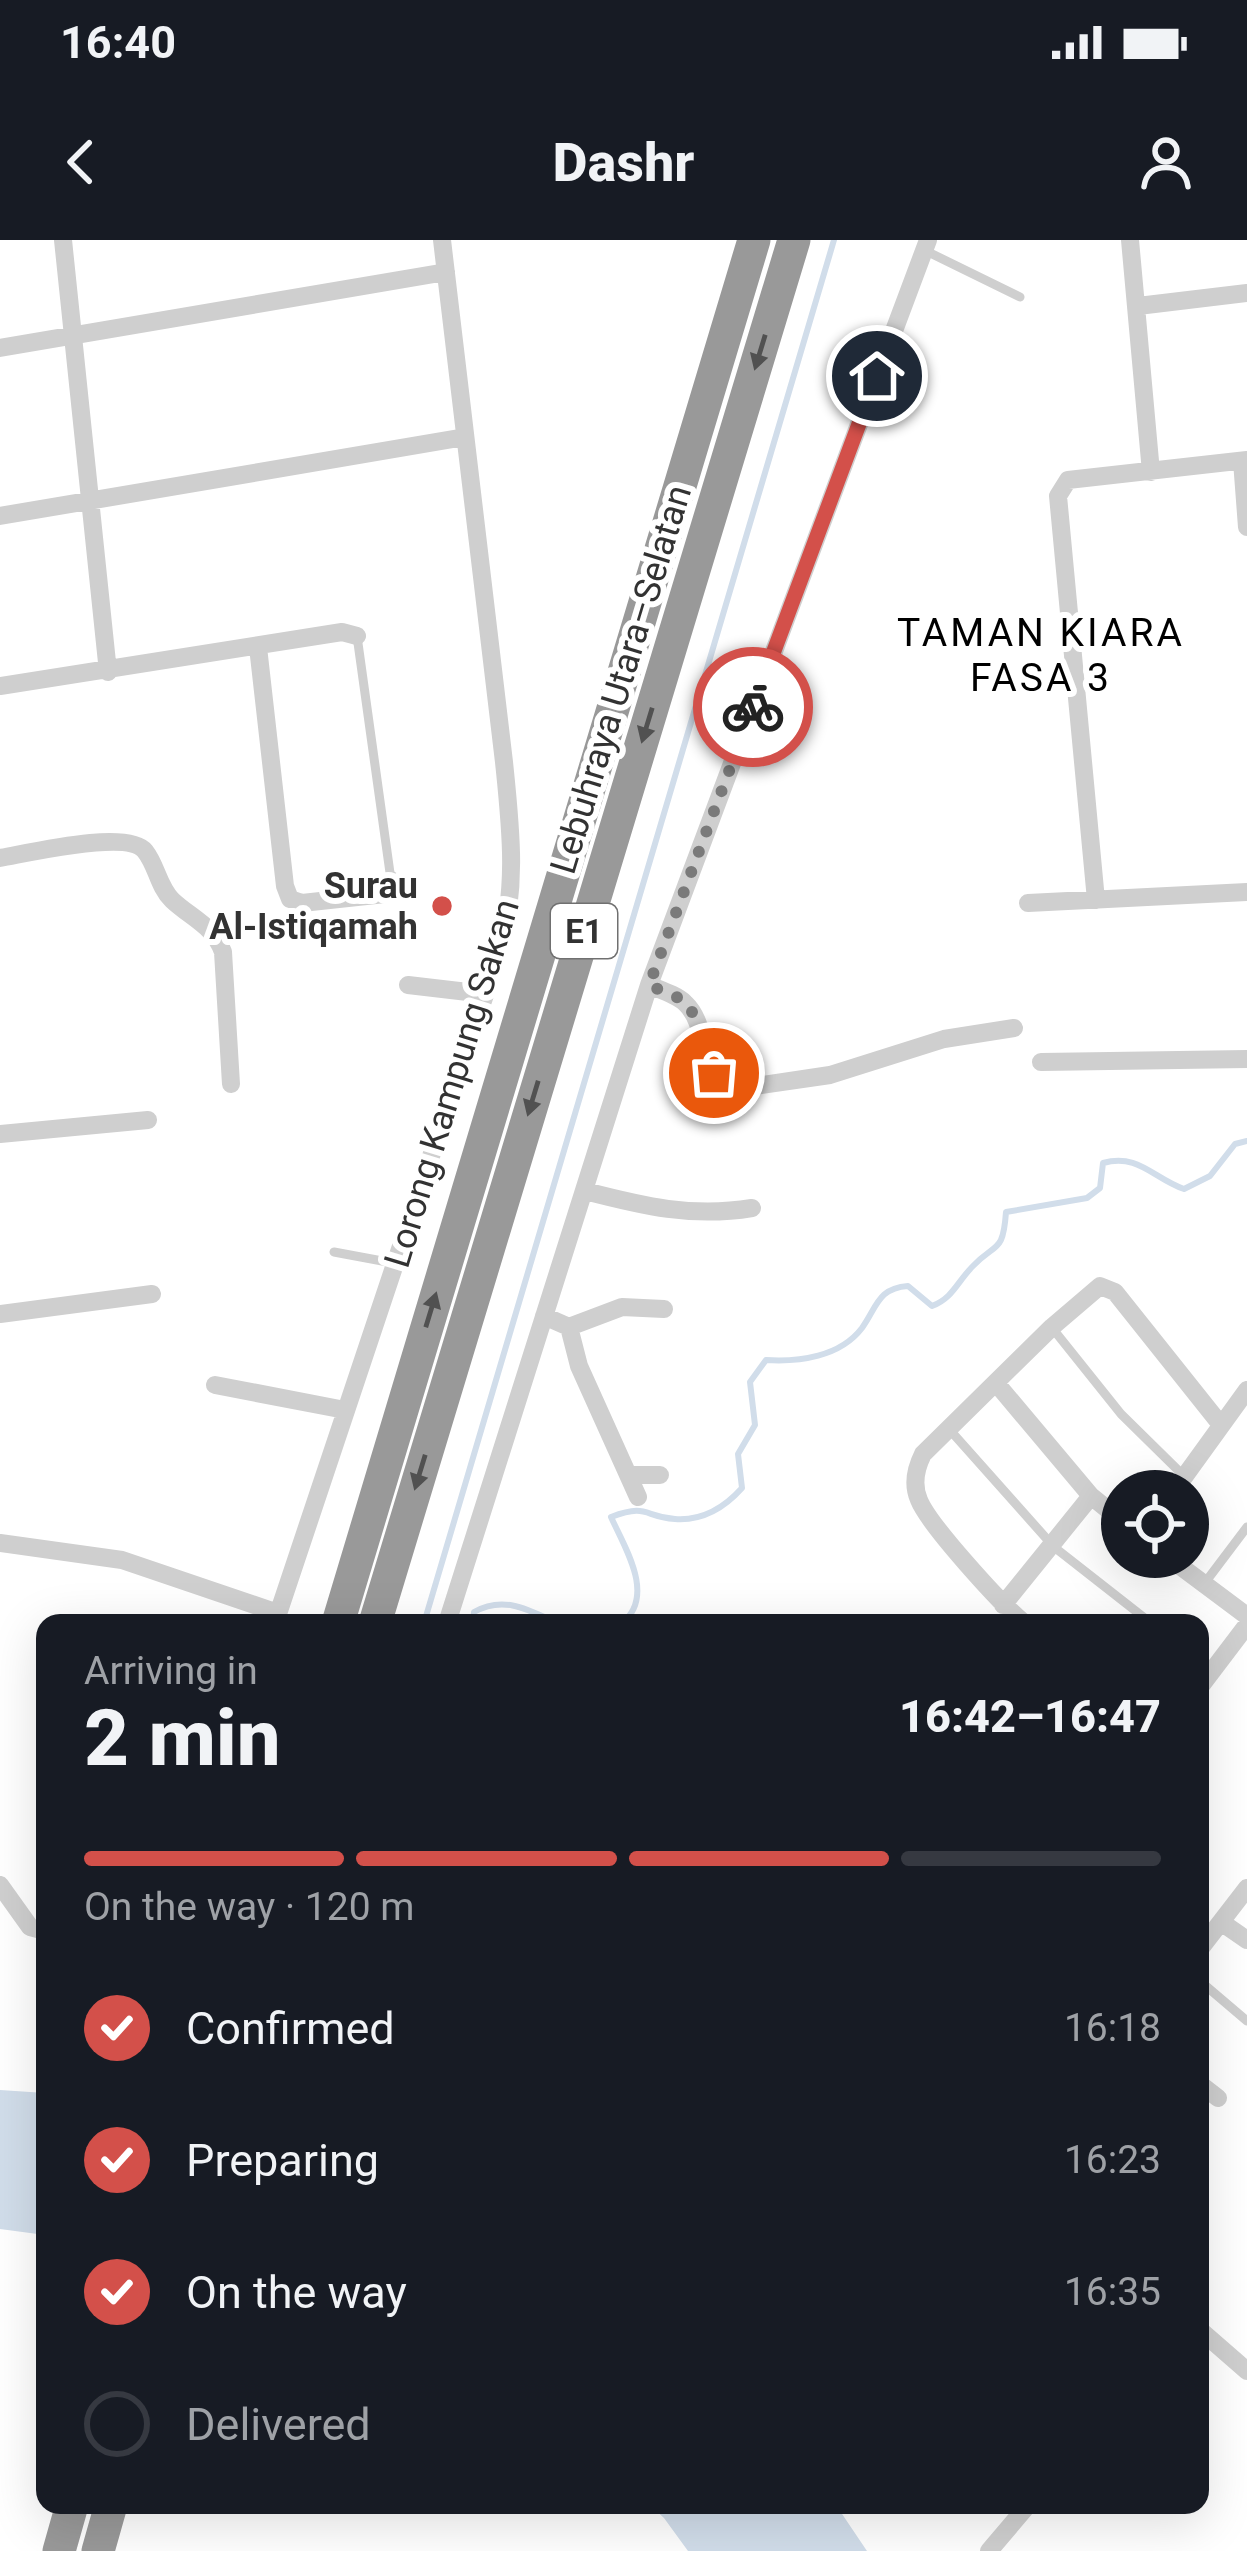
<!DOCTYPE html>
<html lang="en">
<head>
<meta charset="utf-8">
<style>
  :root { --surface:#171b24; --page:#20242c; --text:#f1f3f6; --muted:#9ea1a6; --line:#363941; --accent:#d3504a }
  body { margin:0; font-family:Roboto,sans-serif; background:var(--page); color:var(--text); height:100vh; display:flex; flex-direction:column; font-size:45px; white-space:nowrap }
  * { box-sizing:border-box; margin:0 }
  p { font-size:39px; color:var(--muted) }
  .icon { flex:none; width:66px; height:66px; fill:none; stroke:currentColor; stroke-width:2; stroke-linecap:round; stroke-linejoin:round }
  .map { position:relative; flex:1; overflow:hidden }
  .details { position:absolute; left:36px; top:1374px; width:1173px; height:900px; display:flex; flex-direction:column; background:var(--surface); border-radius:24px; box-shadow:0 12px 48px #0002 }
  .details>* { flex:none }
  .controls { position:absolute; left:1101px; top:1230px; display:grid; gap:24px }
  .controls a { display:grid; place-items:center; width:108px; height:108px; border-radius:50%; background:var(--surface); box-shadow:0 12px 48px #0002; font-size:60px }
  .pin { position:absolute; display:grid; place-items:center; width:102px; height:102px; color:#fff; margin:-51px; border:6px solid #fff; border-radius:50%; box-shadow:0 3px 12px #0007 }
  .courier { position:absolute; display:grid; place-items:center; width:120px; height:120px; margin:-60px; border:9px solid #d3504a; border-radius:50%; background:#fff; color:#222; box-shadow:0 3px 15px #0007 }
  .summary em { font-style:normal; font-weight:800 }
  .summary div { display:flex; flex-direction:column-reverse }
  .summary { display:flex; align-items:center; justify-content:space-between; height:204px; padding:0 48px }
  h1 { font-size:78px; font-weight:800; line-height:90px }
  .bar { display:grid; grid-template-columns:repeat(4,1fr); gap:18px 12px; align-content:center; height:144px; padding:0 48px }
  .bar i { height:15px; border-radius:9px; background:var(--line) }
  .bar .on { background:var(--accent) }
  .bar p { grid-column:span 4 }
  ol { padding:0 48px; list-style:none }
  li { display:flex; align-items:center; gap:36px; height:132px }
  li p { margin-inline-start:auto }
  li .icon { padding:12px; border-radius:50%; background:var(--accent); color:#fff; stroke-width:4 }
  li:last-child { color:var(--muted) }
  li i { width:66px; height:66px; border:6px solid var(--line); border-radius:50% }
  .status { display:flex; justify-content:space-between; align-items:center; height:84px; padding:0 60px; background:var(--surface); direction:ltr }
  .status svg { height:33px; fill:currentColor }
  header { display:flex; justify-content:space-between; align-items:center; height:156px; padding:0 48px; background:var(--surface); font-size:54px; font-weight:800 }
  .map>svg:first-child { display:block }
  .water { fill:#d1ddea }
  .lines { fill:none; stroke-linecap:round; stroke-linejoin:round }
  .stream { stroke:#d1ddea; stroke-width:6 }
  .lane { stroke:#cfcfcf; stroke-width:9 }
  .street { stroke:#cfcfcf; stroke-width:18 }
  .highway { stroke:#999; stroke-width:33 }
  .oneway { fill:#515151 }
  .done { stroke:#7a7a7a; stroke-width:12; stroke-dasharray:0 21.6 }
  .route { stroke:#d3504a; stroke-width:15 }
  .poi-dot { fill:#d3504a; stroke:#fff; stroke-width:4.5 }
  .labels { text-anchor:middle; stroke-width:12; stroke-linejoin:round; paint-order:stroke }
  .shield { fill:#fff; stroke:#707070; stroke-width:3 }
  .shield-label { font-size:33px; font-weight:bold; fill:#323232 }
  .street-label { font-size:36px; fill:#323232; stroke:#fff }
  .poi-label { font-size:36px; font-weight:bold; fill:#323232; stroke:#fff; text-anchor:end }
  .neighbourhood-label { font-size:39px; letter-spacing:3px; fill:#000; stroke:#fff }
</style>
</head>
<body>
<div class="status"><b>16:40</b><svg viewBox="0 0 49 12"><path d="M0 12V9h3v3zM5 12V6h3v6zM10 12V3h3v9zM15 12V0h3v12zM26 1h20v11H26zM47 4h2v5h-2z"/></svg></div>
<header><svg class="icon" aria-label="back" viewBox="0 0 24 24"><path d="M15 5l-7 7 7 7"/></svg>Dashr<svg class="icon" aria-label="person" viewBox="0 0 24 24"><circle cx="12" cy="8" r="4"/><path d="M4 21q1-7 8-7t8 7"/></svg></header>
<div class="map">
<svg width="1247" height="2311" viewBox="0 0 1247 2311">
  <rect width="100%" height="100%" fill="#fff"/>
  <path class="water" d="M0,1850L45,1853V1995L0,1989Z
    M650,2265H836L867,2311H688L664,2278Z"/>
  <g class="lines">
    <path class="stream" d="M424,1383L834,0
      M473,1383L474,1372C504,1355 529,1370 557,1383
      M622,1383C656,1356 625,1308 611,1277C649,1263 643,1277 675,1279C703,1281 725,1267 742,1248L738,1214L755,1185L750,1142L766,1120C799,1122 840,1117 862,1088C877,1067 878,1048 908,1046L932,1066C953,1058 957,1042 973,1026C996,1002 1003,1014 1006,972L1087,958L1100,948L1103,923C1138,913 1153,938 1184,949L1210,936L1235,904L1247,901"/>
    <path class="lane" d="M924,10L1020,57
      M357,396L391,640
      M334,1012L393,1023
      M1053,1089L1121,1174L1185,1237
      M949,1189L1054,1307L1151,1383
      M1204,1344L1247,1287
      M1200,1741L1247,1781"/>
    <path class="street" d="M63,0L108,432
      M1130,0L1151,232
      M1138,66L1247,53
      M0,108L446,32
      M1242,221L1247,287
      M0,276L465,197
      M258,407L285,646L290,659L302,663L385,654L391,640
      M0,446L342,392L357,396
      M0,618C29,613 128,589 145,611C157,626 158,646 172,660C191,678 214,686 223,712L231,844
      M1096,660L1058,256L1068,240L1247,220
      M1028,663L1247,652
      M408,745L485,754
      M649,745C661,750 677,755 685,763C710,786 697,833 735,849L830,835L944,799L1014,788
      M1041,822L1247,819
      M0,894L148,880
      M585,951C643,966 692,978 752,968
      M0,1074L152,1054
      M544,1076L569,1087L579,1126L638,1257
      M569,1087L622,1067L664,1069
      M996,1143L1091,1256L1122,1281
      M215,1145L345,1170
      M629,1235H660
      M1174,1251L1247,1150
      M0,1303L122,1320L278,1373
      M1168,1317L1247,1376
      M1003,1365L1091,1256
      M275,1383L498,716C518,650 511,590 504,522L442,0
      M447,1383L649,745L928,0
      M1024,1383C1001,1364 929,1285 919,1260C912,1244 916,1228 923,1214L1052,1087L1100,1046L1115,1052L1221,1185
      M1200,1447L1247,1385
      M0,1645L30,1687L45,1691
      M1221,1682L1247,1700
      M1200,1709L1247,1648
      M1200,1844L1218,1858
      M1200,2090L1247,2131
      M989,2311L1028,2265"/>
    <path class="highway" d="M338,1383L754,0
      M375,1383L794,0
      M59,2311L72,2265
      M98,2311L111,2265"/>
  </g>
  <defs><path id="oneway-solid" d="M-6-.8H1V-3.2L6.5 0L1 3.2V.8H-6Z" transform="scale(3)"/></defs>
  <g class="oneway">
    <use href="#oneway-solid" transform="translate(760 112) rotate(107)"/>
    <use href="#oneway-solid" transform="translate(647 485) rotate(107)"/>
    <use href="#oneway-solid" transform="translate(533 858) rotate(107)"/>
    <use href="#oneway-solid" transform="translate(431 1070) rotate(-73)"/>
    <use href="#oneway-solid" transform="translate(420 1232) rotate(107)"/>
  </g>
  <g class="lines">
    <path class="done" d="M714,833L692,772L683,760L649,745L753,467"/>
    <path class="route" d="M753,467L877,136"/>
  </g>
  <circle class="poi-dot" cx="442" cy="666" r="12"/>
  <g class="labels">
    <rect class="shield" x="551" y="664" width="66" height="54" rx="9"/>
    <g class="shield-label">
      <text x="584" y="703">E1</text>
    </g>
    <g class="street-label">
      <text transform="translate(620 439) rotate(-73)" y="13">Lebuhraya Utara–Selatan</text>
      <text transform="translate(451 843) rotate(-73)" y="13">Lorong Kampung Sakan</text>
    </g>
    <g class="poi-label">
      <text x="418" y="658">Surau<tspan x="418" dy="41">Al-Istiqamah</tspan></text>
    </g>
    <g class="neighbourhood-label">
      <text x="1041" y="406">TAMAN KIARA<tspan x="1041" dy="45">FASA 3</tspan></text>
    </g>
  </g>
</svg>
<div class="controls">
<a><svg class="icon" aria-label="locate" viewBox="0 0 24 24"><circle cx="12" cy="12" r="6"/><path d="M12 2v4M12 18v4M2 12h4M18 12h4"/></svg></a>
</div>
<div class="pin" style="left:714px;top:833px;background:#ea580c"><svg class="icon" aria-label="bag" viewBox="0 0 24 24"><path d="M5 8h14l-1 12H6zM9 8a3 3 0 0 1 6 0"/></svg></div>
<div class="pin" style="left:877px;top:136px;background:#1f2937"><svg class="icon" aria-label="home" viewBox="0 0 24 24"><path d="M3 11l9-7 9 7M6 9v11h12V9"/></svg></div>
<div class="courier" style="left:753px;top:467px"><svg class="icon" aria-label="bike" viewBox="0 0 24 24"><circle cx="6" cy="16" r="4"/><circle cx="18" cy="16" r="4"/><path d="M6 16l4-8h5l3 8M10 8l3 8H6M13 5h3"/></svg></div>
<section class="details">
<div class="summary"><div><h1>2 min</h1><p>Arriving in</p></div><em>16:42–16:47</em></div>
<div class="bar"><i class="on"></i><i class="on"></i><i class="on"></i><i></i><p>On the way · 120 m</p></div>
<ol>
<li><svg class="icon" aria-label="check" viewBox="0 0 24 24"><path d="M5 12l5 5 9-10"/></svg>Confirmed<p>16:18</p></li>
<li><svg class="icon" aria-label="check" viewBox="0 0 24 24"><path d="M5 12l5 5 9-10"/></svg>Preparing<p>16:23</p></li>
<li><svg class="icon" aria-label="check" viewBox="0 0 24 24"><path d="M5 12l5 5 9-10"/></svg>On the way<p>16:35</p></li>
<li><i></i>Delivered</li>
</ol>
</section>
</div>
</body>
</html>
